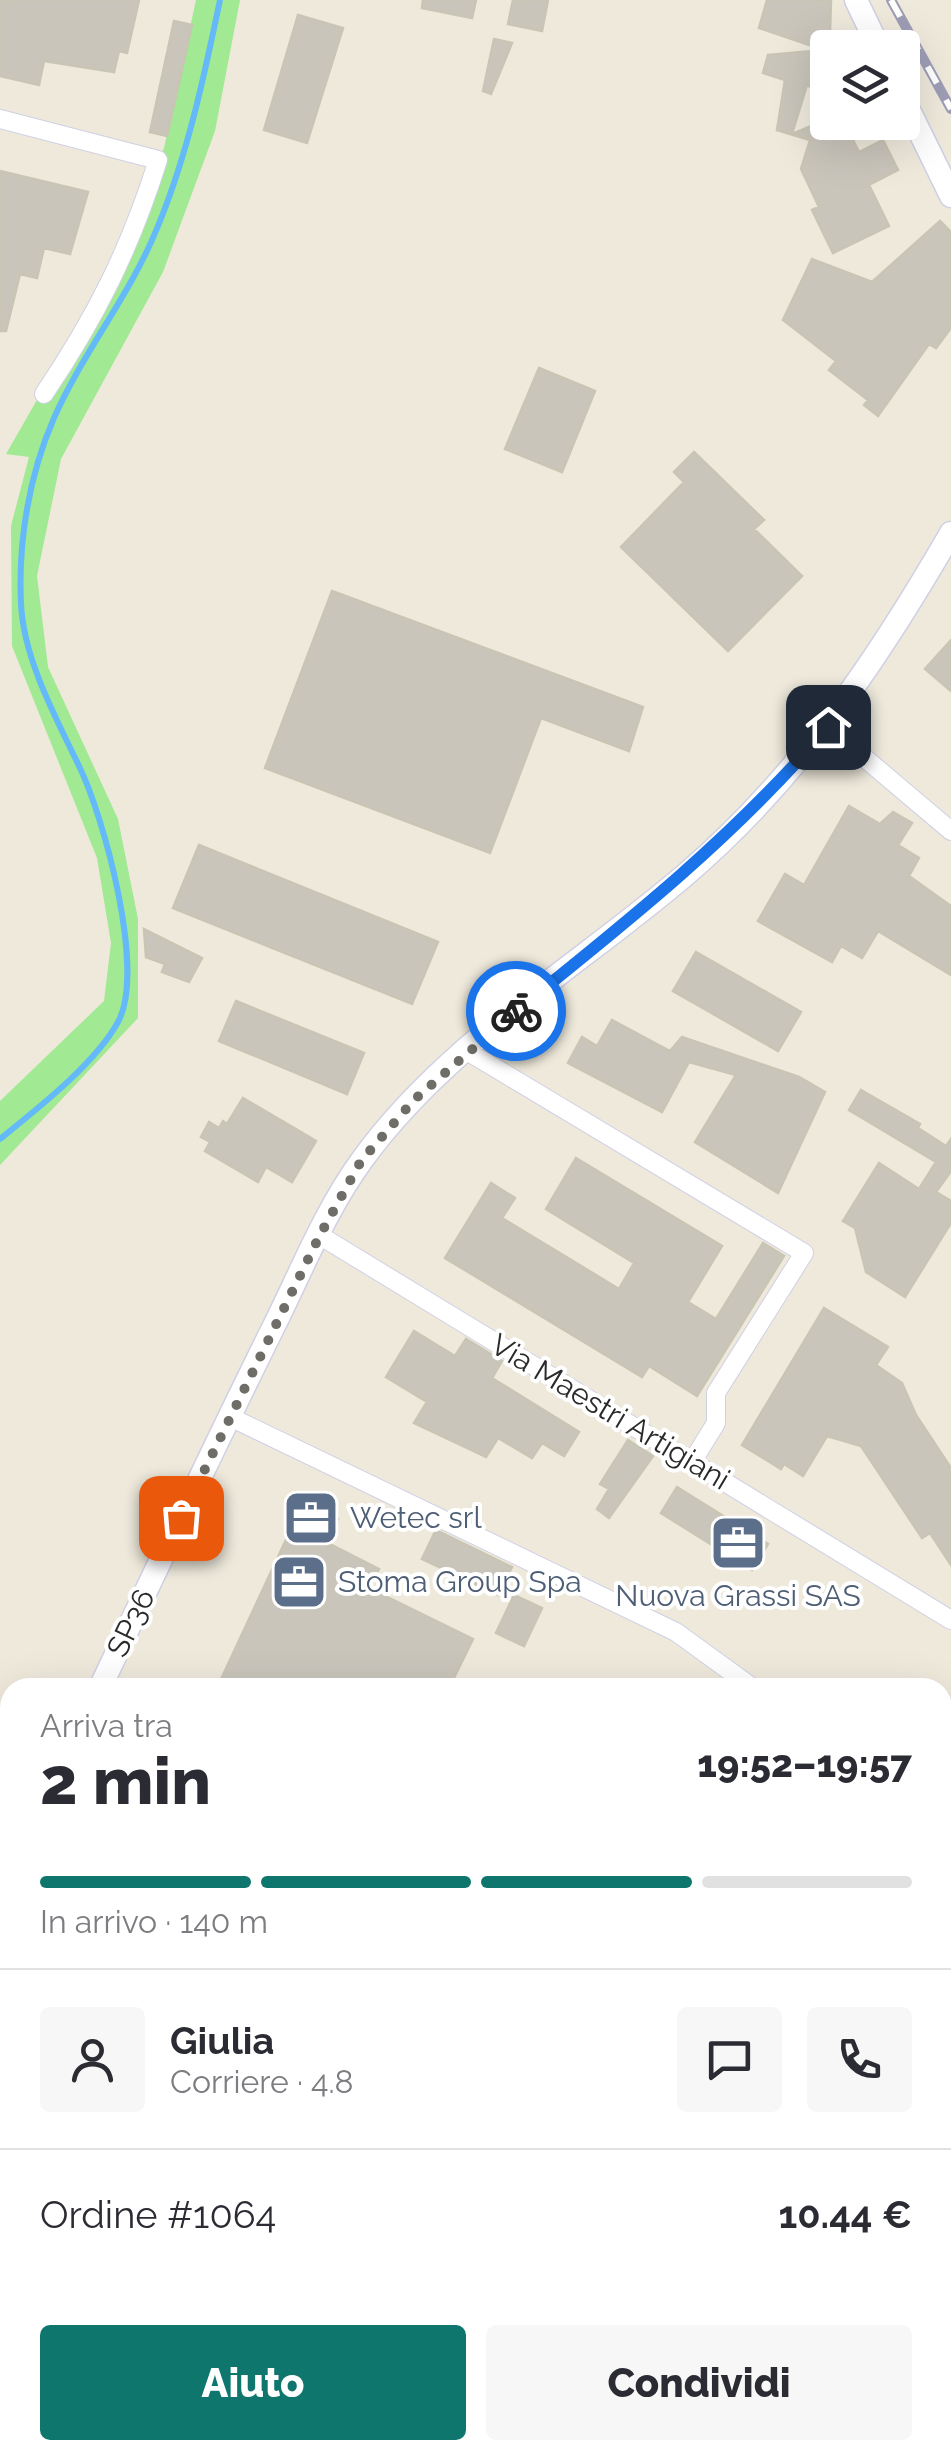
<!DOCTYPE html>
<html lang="it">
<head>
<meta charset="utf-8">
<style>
  :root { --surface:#fff; --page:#f7f7f7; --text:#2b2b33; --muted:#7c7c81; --line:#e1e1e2; --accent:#0f766e }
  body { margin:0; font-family:Raleway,sans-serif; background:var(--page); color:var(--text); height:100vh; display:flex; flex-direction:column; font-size:38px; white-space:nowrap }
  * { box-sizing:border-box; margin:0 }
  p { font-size:32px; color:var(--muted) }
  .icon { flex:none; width:55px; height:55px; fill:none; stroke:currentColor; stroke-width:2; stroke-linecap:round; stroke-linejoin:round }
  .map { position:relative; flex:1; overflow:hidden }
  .drawer { position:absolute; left:0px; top:1678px; width:952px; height:782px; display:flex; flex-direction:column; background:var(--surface); border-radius:30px 30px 0 0; box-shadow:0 10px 40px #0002 }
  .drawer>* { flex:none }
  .buttons { position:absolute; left:810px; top:30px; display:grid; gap:20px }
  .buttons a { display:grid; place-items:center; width:110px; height:110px; border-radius:10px; background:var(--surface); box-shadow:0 10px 40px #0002; font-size:50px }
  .pin { position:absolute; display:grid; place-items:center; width:85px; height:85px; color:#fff; margin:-42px; border-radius:20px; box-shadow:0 5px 15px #0006 }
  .courier { position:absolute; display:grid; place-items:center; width:100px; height:100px; margin:-50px; border:8px solid #1a73e8; border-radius:50%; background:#fff; color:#222; box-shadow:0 2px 12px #0007 }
  .overview em { font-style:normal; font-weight:800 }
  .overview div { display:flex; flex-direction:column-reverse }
  .overview { display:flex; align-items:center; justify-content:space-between; height:170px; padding:0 40px }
  h1 { font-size:65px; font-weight:800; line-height:75px }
  .bar { display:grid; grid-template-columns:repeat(4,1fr); gap:15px 10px; align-content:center; height:120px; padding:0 40px }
  .bar i { height:12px; border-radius:8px; background:var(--line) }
  .bar .on { background:var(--accent) }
  .bar p { grid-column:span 4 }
  .line { display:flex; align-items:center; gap:25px; padding:0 40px; border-top:2px solid var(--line) }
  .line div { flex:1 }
  .round { display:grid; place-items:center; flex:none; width:105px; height:105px; border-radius:10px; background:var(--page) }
  .button { display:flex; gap:20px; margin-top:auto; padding:20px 40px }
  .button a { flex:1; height:115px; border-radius:10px; background:var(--accent); color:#fff; font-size:40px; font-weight:800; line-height:115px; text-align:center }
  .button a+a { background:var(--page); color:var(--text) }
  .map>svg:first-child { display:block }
  .green { fill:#a1e992 }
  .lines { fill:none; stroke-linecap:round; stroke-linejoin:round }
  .stream { stroke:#64b9f9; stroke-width:6 }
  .building { fill:#c9c5bb; stroke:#c9c5b4; stroke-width:2.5 }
  .street-casing { stroke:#d0d0e5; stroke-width:20 }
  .secondary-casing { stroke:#d0d0e5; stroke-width:25 }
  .street { stroke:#fff; stroke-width:18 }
  .secondary { stroke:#fff; stroke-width:22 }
  .rail-casing { stroke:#9e9db6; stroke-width:10 }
  .rail { stroke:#fff; stroke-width:6; stroke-dasharray:19; stroke-linecap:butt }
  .done { stroke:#6f6d68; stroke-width:10; stroke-dasharray:0 18 }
  .route { stroke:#1a73e8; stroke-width:12 }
  .labels { text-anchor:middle; stroke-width:8; stroke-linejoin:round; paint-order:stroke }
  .street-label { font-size:30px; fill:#2a2a2a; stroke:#fff }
  .service-label { font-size:30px; fill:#4e5e75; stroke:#fff; text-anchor:start }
</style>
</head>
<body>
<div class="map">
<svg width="951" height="2459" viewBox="0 0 951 2459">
  <rect width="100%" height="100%" fill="#eee9db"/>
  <path class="green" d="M196,0H240L215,131L163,272L61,459L37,576L48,667L118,819L138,919V1018L0,1165V1101L104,1001L111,943L97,858L12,646L11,526L29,457L6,454L116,262L164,148Z"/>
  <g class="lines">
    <path class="stream" d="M0,1139C37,1109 95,1064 118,1022C146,971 104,817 79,766C56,718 23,658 21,603C18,542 29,475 54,418C83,352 131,294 158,226C188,153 204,77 220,0"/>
  </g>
  <path class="building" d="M0,0H139L127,53L119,51L114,72L44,61L39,85L0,76Z
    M423,0H476L472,18L422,8Z
    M513,0H548L542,31L508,24Z
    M767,0H831L828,98L807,85L792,134L821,122H844L859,152L883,140L898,170L869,185L889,226L833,253L812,210L819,207L801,169L810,140L777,130L785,80L763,73L768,55L824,50L759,28Z
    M298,15L343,28L307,143L264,130Z
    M174,21L192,25L167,136L150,132Z
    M494,39L512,43L491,94L483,91Z
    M0,171L88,192L70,254L44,248L37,278L20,274L6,331H0Z
    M940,221L951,232V328L936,348L929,344L878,416L864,405L868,400L829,370L836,361L783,320L812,259L872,282Z
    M539,368L595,391L562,472L505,449Z
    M694,452L764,520L754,529L802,576L728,651L621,547L684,482L674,472Z
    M332,591L643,707L629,751L541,718L490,853L265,768Z
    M951,640V691L925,669Z
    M849,806L880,824L893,812L912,823L898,845L919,858L909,876L951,906V975L878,931L862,958L841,946L832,962L758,921L785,874L804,885Z
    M199,845L438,942L412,1004L173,908Z
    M144,929L202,958L189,982L162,972L165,964L146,957Z
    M696,952L801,1012L778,1051L673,991Z
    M236,1001L364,1053L347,1094L219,1041Z
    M612,1020L670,1051L682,1037L799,1077L825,1092L778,1193L695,1142L736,1075L689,1062L662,1112L568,1063L582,1037L597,1046Z
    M861,1090L920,1124L918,1128L946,1146L951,1139V1171L936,1192L951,1201V1223L905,1297L866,1272L855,1228L843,1221L879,1163L919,1189L936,1162L849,1110Z
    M243,1098L316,1141L292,1182L266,1167L258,1182L205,1151L210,1142L201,1137L209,1122L219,1128L223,1121L227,1124Z
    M576,1158L722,1246L688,1302L716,1319L763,1243L784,1256L697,1396L649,1366L642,1377L445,1258L491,1183L515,1198L502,1218L619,1289L634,1263L546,1209Z
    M824,1308L888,1347L876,1365L902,1383L916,1415L951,1468V1565L930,1533L922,1538L861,1446L827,1436L803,1476L784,1464L781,1469L742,1445Z
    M414,1331L455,1356L466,1339L502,1361L492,1378L579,1432L564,1456L542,1443L532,1458L498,1438L486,1457L414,1423L427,1402L386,1377Z
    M628,1440L653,1456L609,1518L597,1509L609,1489L600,1484Z
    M677,1487L768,1544L752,1570L661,1513Z
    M304,1501L338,1519L326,1542L379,1569L369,1588L473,1639L449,1688H217Z
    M436,1530L512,1567L498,1595L422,1559Z
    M514,1595L542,1608L524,1646L496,1633Z"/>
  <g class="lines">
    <g class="street-casing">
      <path id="street" d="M0,119L158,160C130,249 96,317 44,394
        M828,727L951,831
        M467,1051L804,1253L716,1393V1423L692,1462
        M319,1235L951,1620
        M230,1417L676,1632L753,1688
        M942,1823L951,1829"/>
    </g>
    <g class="secondary-casing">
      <path id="secondary" d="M856,0L879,48
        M902,96L951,196
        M100,1688C156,1570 212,1451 270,1334C299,1277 324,1212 362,1160C445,1045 577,967 684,876C797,780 877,661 951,533
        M0,1829L10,1819"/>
    </g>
    <use href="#street" class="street"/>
    <use href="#secondary" class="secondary"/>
    <g class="rail-casing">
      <path id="rail" d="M891,0L951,109"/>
    </g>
    <use href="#rail" class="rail"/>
  </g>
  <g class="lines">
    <path class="done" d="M181,1518L320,1235L361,1161L414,1100L516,1011"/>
    <path class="route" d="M516,1011C627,922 735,836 828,727"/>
  </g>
  <defs>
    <g id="office-square" transform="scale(2.875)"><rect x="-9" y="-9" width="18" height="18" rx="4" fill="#5c6f8a" stroke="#fff"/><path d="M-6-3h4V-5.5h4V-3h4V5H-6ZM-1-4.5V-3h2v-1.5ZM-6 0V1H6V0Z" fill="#fff"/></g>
  </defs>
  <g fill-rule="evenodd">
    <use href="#office-square" x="311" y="1518"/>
    <use href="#office-square" x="738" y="1543"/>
    <use href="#office-square" x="299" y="1582"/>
  </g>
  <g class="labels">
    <g class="street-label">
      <text transform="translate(610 1412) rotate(31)" y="10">Via Maestri Artigiani</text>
      <text transform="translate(131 1623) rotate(-64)" y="10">SP36</text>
    </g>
    <g class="service-label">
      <text x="350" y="1528">Wetec srl</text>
      <text x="338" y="1592">Stoma Group Spa</text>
      <text x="738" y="1606" text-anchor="middle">Nuova Grassi SAS</text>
    </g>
  </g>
</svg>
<div class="buttons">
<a><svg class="icon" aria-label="layers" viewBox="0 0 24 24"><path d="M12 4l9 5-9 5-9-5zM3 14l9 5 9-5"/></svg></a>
</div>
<div class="pin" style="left:181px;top:1518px;background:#ea580c"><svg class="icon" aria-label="bag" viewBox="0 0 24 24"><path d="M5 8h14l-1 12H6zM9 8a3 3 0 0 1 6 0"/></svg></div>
<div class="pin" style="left:828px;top:727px;background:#1f2937"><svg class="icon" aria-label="home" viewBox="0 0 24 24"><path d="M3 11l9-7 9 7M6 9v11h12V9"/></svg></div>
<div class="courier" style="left:516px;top:1011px"><svg class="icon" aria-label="bike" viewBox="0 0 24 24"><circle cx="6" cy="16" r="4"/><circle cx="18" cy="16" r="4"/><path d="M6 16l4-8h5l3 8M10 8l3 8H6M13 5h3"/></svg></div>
<section class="drawer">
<div class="overview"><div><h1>2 min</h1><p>Arriva tra</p></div><em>19:52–19:57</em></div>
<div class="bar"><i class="on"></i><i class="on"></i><i class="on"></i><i></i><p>In arrivo · 140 m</p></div>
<div class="line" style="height:180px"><a class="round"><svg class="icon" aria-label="person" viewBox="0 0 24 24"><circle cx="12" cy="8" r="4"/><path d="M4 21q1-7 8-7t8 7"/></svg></a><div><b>Giulia</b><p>Corriere · 4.8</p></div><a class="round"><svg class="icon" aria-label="chat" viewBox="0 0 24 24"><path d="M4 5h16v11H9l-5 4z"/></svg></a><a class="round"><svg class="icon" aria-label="phone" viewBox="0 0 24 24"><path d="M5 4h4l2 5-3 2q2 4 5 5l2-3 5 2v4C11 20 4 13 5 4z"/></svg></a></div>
<div class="line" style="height:130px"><div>Ordine #1064</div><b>10.44 €</b></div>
<div class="button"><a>Aiuto</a><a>Condividi</a></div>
</section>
</div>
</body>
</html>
